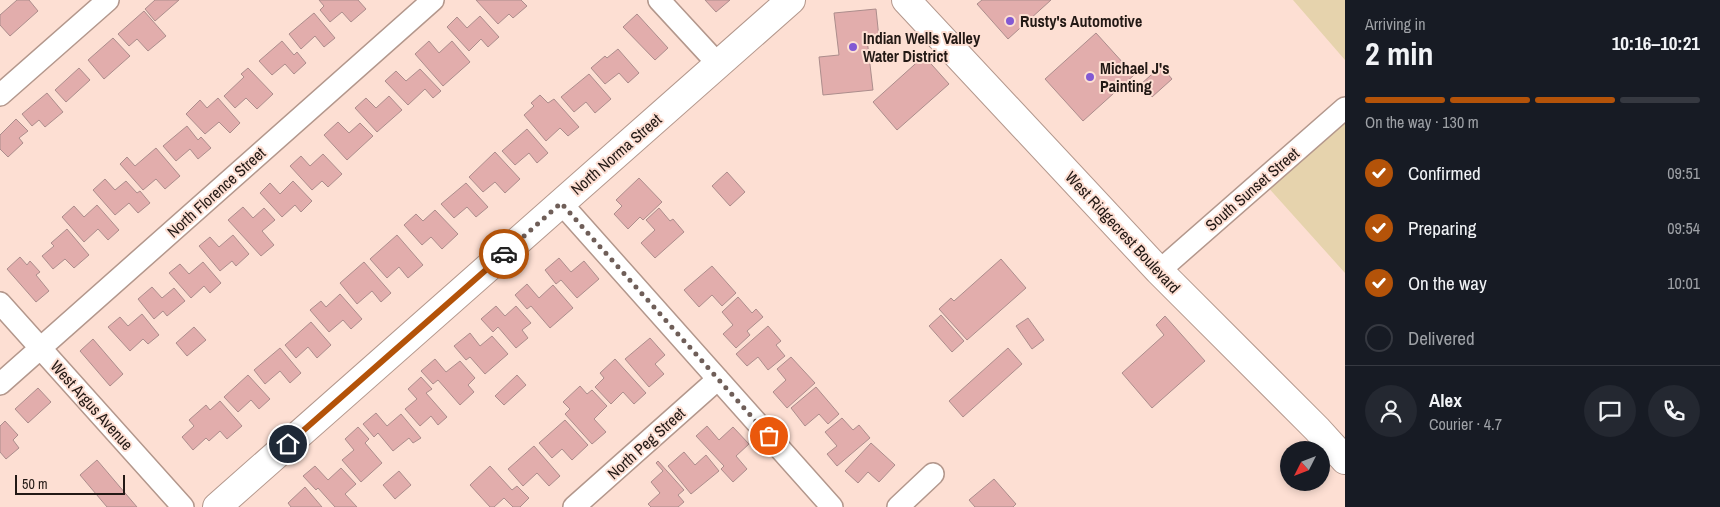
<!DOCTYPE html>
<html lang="en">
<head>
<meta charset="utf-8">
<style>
  :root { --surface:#171b24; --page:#242831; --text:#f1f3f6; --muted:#9ea1a6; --line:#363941; --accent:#b45309 }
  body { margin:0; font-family:"Archivo Narrow",sans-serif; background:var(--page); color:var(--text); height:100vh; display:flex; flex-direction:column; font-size:19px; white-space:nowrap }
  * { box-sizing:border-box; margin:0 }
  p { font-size:16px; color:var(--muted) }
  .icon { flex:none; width:28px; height:28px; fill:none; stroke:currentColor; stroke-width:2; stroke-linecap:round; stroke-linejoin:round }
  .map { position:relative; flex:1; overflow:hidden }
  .sheet { display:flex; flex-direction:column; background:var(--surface); width:375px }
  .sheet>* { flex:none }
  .needle { width:32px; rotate:228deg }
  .fabs { position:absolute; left:1280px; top:441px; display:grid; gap:10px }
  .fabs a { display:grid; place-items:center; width:50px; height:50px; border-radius:50%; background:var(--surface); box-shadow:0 2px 8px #0003; font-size:25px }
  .scale { position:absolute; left:15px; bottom:12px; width:110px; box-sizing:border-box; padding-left:5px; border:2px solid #231915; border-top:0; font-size:14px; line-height:18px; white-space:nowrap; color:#231915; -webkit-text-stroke:4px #fddfd3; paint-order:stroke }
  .pin { position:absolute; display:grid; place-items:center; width:42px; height:42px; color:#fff; margin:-21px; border:2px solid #fff; border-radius:50%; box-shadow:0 1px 5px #0007 }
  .courier { position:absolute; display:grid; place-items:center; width:50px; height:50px; margin:-25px; border:4px solid #b45309; border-radius:50%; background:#fff; color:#222; box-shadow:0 1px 6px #0007 }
  .headline em { font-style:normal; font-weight:700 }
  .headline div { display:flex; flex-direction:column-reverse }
  .headline { display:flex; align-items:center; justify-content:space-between; height:85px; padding:0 20px }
  h1 { font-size:32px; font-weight:700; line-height:38px }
  .bar { display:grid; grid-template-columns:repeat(4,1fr); gap:8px 5px; align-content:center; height:60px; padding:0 20px }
  .bar i { height:6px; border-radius:4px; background:var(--line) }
  .bar .on { background:var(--accent) }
  .bar p { grid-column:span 4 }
  .line { display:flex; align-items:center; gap:12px; padding:0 20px; border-top:1px solid var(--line) }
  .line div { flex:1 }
  .round { display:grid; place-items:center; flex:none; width:52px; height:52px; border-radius:26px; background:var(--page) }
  ol { padding:0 20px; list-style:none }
  li { display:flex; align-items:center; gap:15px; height:55px }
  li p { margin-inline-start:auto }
  li .icon { padding:5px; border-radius:50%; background:var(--accent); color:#fff; stroke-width:4 }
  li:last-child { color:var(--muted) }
  li i { width:28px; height:28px; border:2px solid var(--line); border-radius:50% }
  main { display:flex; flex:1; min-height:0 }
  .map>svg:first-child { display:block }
  .green { fill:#e6d3ad }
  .building { fill:#e2adac; stroke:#ac8d8c }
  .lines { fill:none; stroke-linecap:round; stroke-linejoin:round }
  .minor-casing { stroke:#b3978c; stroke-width:24 }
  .major-casing { stroke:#b3978c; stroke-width:30 }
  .minor { stroke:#fff; stroke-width:21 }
  .major { stroke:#fff; stroke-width:28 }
  .done { stroke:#6f5e58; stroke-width:5; stroke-dasharray:0 9 }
  .route { stroke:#b45309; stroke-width:6 }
  .poi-dot { fill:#8259d3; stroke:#fddfd3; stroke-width:2 }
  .labels { text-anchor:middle; stroke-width:4; stroke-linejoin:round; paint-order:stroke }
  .poi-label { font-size:16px; font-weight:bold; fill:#231915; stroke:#fddfd3; text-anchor:start }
  .street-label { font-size:16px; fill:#231915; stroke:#fddfd3 }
</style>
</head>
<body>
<main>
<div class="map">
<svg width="1345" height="507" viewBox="0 0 1345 507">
  <rect width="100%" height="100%" fill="#fddfd3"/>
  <path class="green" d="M1293,0H1345V60Z
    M1345,113V273L1266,185Z"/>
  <path class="building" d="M17,0H29L38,11L10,36L0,25V15Z
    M155,0H179L155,21L145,9Z
    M319,0H358L366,9L351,22L342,12L330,22L320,10L324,6Z
    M476,0H521L527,6L513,18L509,14L498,24Z
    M705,0H730L716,12Z
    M982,0H1051L1008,39L977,4Z
    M876,9L879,38L867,39L873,90L823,95L819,57L839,55L834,13Z
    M144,11L166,36L148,51L137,39L129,46L118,34Z
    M314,13L335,38L324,47L315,36L301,49L289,34Z
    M637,14L668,48L655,60L623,27Z
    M480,16L499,37L488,47L481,39L469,51L447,27L457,17L467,28Z
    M1096,33L1134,75L1083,121L1045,79Z
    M113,38L130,56L104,79L88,60Z
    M282,41L294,55L297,52L306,63L294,74L285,64L272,75L259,61Z
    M429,41L439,53L452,41L470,62L443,86L415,54Z
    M618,49L639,73L628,83L619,73L605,84L591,68L605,56L607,58Z
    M924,56L949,84L897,130L873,102Z
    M1161,66L1172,79L1152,97L1141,84Z
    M79,68L90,80L66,102L55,90Z
    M248,68L273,94L257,109L246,98L235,108L224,96L244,77L241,74Z
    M420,69L441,91L433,98L425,89L408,105L385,81L396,71L406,81Z
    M589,74L611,99L595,113L586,102L574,112L561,97Z
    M47,93L63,112L45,127L39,120L32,126L22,114Z
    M540,95L548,103L554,99L579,127L568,136L560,128L546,141L524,115L534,106L531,103Z
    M389,96L402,110L377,132L355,108L366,98L376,108Z
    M218,98L240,123L230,133L219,122L205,134L186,114L200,100L207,108Z
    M16,119L28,131L19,138L23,143L8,157L0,149V135Z
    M338,122L349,133L360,123L373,136L347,160L324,135Z
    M187,126L198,140L201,137L211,148L198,159L190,149L176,161L163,146Z
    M527,129L548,153L537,163L529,153L515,165L502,151Z
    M156,148L180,176L165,189L156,179L143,190L120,164L127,157L135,166Z
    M495,152L520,179L505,193L495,182L483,192L469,177Z
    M323,154L342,174L328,187L322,181L312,190L290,166L301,156L310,166Z
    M727,172L745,192L730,206L712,186Z
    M639,178L662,202L643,220L640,217L628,229L614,214L622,206L616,200Z
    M105,179L115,190L126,181L137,193L140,191L150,203L138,213L129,203L115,215L93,190Z
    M293,181L312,201L301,212L295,205L282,217L260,193L270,183L280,194Z
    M466,183L488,207L476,217L467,207L454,218L441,204Z
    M97,205L119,230L108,240L98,229L84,242L62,217L74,206L84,217Z
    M243,207L253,218L264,208L275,220L262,231L274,245L261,256L228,220Z
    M659,208L670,221L673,219L684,232L655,258L641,243L655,230L646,220Z
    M435,210L458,234L442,249L431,237L422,245L404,225L416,214L423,221Z
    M67,229L89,255L74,268L65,259L53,269L42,256L54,246L51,243Z
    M233,235L249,254L236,266L232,261L220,271L199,246L210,237L219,247Z
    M397,235L423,265L408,278L399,267L387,278L370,259Z
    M20,257L27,265L30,261L40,272L36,275L49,291L36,302L7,269Z
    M559,258L571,272L584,261L599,279L577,298L561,280L556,284L545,270Z
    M1001,259L1026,288L967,340L939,309L951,298L954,301Z
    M203,262L221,283L210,293L204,286L191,298L169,273L180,264L189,274Z
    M364,262L391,293L381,302L372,291L357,304L340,283Z
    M712,266L736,293L722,306L712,295L699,307L684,290Z
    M527,284L539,298L553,285L573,308L550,328L531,306L527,309L515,295Z
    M152,287L162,298L174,288L185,301L167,316L163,311L154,319L138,299Z
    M340,294L362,319L351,329L343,320L329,332L310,310L321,301L326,307Z
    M738,297L752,313L756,309L763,317L747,331L750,335L736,348L723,334L733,325L722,312Z
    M496,306L505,316L516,306L531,323L522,330L528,338L516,348L498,327L493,332L481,319Z
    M142,314L159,335L148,344L143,339L130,351L108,327L120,317L128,326Z
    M941,315L964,341L952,352L929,326Z
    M1165,316L1205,361L1152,408L1122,373L1164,335L1156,325Z
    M1028,318L1044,340L1032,349L1016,326Z
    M311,322L331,345L317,358L308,347L296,358L285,345Z
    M768,326L781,341L776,345L785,356L768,370L758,357L747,366L736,354Z
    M194,327L206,340L187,356L176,343Z
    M470,333L480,346L492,336L508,354L485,374L470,357L466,360L454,346Z
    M650,338L665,355L655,364L664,374L649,387L625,359Z
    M93,339L123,374L110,386L80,351Z
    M280,348L301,373L290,383L280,371L265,384L254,370Z
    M1008,348L1022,364L963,417L949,401Z
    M791,357L815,383L787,408L773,392L786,380L777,369Z
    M435,359L446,372L460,361L475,378L468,385L474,392L460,405L438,380L433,384L421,371Z
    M615,359L646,393L634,404L623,392L611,404L595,387L604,378L600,373Z
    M248,375L270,399L259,409L251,400L238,412L224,397Z
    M517,375L526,385L504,405L495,396Z
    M421,377L432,389L426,393L447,417L438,425L431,416L420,426L405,409L417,399L408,389Z
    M580,386L587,394L592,390L607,406L594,419L606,432L592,444L565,414L570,409L563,402Z
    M816,387L839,414L828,424L819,414L805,426L791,408Z
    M38,388L51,402L28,423L15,409Z
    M220,401L242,426L227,439L220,431L209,441L206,438L193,450L182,437L194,426L189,420L206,405L210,410Z
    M376,413L387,426L401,414L421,438L413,443L409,438L393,451L378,433L374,437L363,424Z
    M842,418L853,430L859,425L870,438L837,466L827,454L837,446L825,432Z
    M565,420L588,445L572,460L562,449L552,458L539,443Z
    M5,421L18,435L13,440L19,448L6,459L0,452V426Z
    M707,426L719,440L733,427L749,444L736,456L747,469L733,482L721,469L724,466L696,436Z
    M358,427L369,439L365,443L382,463L361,482L342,460L354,450L345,439Z
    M871,443L895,465L879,482L868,472L858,483L845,471Z
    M534,446L560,476L549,486L537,473L523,486L508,469Z
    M684,452L695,465L706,455L719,471L691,494L668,466Z
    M97,460L137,507H107L80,475Z
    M658,461L684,490L678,495L684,502L678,507H651L648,504L660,493L651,482L663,471L656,463Z
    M315,466L328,480L341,468L356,484L345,494L357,507H335L318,488L316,490L303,476Z
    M490,466L512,490L517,486L529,498L520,507H513L504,498L494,507H490L470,485Z
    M399,471L411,485L395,499L383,485Z
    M994,479L1016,504L1013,507H975L969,500Z
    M305,487L322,507H291L288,503Z"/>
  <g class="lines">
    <g class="minor-casing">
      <path id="minor" d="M659,0L718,64
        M0,95L108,0
        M561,203L832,507
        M1159,271L1345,108
        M0,303L183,507
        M0,384L433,0
        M574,507L718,379
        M898,507L933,474"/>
    </g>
    <g class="major-casing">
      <path id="major" d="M906,0L1159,271L1317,429L1345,460
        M217,507L791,0"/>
    </g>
    <use href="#minor" class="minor"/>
    <use href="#major" class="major"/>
  </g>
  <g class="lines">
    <path class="done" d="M504,254L561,203L769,436"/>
    <path class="route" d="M288,444L504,254"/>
  </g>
  <g class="poi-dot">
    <circle cx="1010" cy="21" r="5"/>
    <circle cx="853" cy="47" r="5"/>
    <circle cx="1090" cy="77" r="5"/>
  </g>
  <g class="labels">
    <g class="poi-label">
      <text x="1020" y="27">Rusty's Automotive</text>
      <text x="863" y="44">Indian Wells Valley<tspan x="863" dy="18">Water District</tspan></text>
      <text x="1100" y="74">Michael J's<tspan x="1100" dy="18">Painting</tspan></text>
    </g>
    <g class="street-label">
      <text transform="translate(616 154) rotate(-41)" y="6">North Norma Street</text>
      <text transform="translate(1252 189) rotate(-41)" y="6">South Sunset Street</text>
      <text transform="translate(216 192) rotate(-42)" y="6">North Florence Street</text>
      <text transform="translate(1123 232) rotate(47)" y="6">West Ridgecrest Boulevard</text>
      <text transform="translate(92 405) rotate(48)" y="6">West Argus Avenue</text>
      <text transform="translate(646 443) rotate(-42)" y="6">North Peg Street</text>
    </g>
  </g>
</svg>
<div class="fabs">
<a><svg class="needle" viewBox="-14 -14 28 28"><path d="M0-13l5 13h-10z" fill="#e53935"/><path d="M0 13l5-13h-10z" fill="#9ea1a6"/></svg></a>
</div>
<div class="scale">50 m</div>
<div class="pin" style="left:769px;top:436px;background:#ea580c"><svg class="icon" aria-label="bag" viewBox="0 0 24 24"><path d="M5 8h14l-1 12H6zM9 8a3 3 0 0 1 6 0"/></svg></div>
<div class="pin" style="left:288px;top:444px;background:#1f2937"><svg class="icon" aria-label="home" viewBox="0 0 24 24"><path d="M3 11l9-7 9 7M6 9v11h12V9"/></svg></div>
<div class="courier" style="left:504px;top:254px"><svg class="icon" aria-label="car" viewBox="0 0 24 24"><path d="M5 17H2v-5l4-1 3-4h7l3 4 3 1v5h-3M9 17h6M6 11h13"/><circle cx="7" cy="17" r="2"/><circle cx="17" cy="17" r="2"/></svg></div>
</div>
<section class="sheet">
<div class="headline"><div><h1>2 min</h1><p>Arriving in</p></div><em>10:16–10:21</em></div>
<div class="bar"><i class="on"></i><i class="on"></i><i class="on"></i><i></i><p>On the way · 130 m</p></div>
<ol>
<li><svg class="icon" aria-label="check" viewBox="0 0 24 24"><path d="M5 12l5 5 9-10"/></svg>Confirmed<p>09:51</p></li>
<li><svg class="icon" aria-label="check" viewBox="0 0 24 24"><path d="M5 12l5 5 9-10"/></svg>Preparing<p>09:54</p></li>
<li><svg class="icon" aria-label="check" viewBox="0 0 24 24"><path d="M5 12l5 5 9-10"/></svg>On the way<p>10:01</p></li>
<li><i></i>Delivered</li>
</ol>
<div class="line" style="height:90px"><a class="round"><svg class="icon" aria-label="person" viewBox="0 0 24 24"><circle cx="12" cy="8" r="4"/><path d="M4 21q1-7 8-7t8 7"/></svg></a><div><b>Alex</b><p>Courier · 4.7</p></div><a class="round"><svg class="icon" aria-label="chat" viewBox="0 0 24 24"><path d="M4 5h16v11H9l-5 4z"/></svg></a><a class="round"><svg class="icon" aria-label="phone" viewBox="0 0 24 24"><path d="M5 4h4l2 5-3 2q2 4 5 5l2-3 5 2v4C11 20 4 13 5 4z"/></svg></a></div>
</section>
</main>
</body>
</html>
